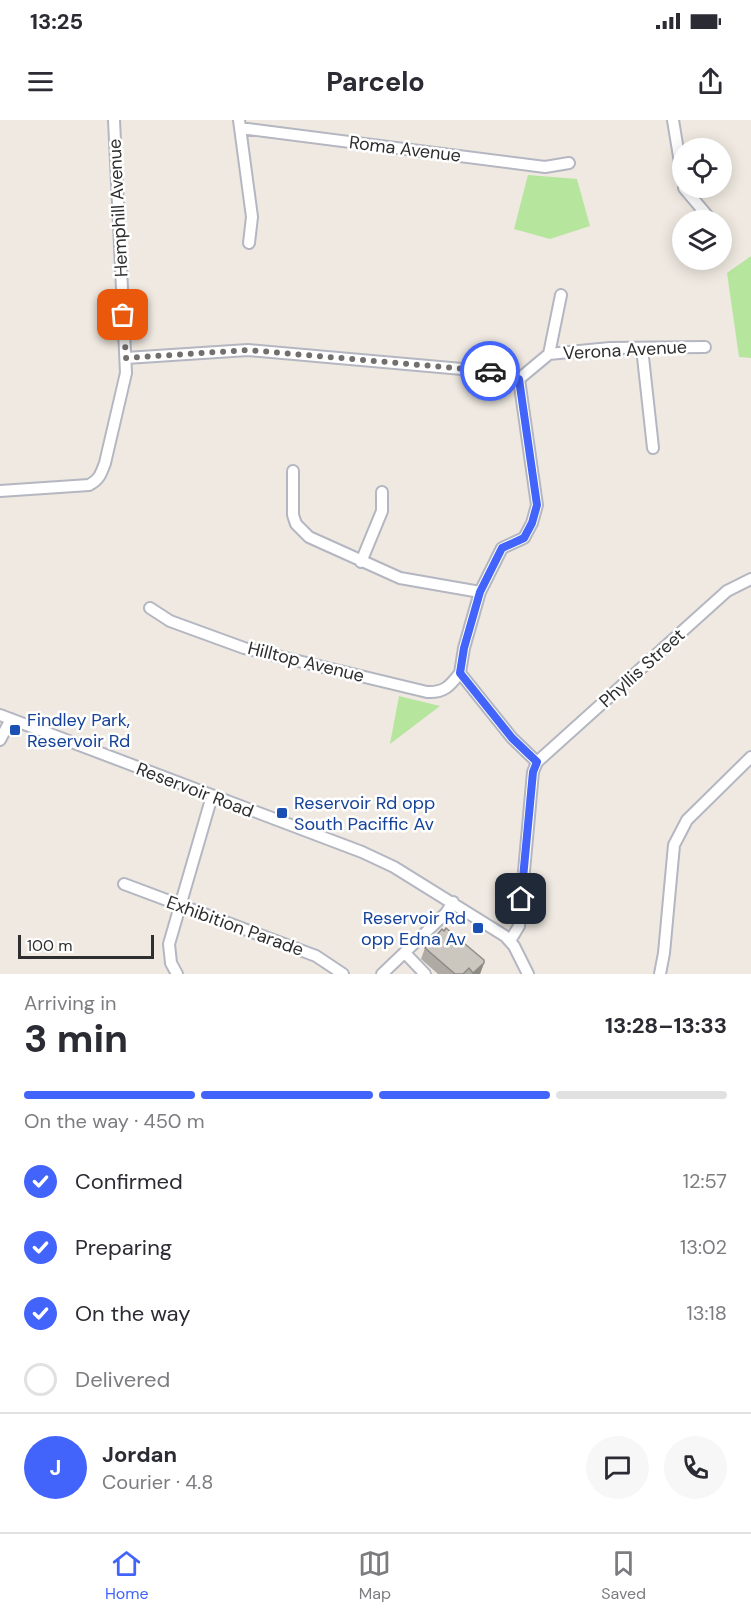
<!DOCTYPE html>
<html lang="en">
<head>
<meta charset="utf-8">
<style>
  :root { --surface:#fff; --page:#f7f7f7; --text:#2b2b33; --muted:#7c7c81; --line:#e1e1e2; --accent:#4264fb }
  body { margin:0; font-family:"DM Sans",sans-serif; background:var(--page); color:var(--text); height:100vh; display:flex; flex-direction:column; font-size:22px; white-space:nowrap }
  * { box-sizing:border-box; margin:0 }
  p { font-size:20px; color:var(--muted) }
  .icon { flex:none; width:33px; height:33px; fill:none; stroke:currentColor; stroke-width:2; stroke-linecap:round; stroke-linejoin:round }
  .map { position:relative; height:854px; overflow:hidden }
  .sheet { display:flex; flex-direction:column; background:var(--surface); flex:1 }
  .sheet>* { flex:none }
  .fabs { position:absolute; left:672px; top:18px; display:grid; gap:12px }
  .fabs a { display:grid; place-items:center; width:60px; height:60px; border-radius:50%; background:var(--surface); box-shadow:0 3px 15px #0003; font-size:30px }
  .scale { position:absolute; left:18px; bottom:15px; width:136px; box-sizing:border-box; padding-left:6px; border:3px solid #2e2e2e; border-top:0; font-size:16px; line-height:21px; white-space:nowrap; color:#2e2e2e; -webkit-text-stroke:4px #fff; paint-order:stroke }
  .pin { position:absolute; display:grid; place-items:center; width:51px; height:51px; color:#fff; margin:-26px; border-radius:12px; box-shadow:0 3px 9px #0006 }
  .courier { position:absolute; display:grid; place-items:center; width:60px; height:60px; margin:-30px; border:4px solid #4264fb; border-radius:50%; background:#fff; color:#222; box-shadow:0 2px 8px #0007 }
  .headline em { font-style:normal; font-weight:700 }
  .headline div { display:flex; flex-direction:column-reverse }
  .headline { display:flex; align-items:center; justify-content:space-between; height:102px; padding:0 24px }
  h1 { font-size:39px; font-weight:700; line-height:45px }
  .bar { display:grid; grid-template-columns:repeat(4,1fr); gap:9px 6px; align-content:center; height:72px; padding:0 24px }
  .bar i { height:8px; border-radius:4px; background:var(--line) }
  .bar .active { background:var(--accent) }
  .bar p { grid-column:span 4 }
  .line { display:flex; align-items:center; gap:15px; padding:0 24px; border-top:2px solid var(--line) }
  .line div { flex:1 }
  .round { display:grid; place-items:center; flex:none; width:63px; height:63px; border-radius:32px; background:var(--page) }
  ol { padding:0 24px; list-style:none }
  li { display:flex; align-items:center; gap:18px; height:66px }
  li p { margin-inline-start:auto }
  li .icon { padding:6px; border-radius:50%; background:var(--accent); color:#fff; stroke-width:4 }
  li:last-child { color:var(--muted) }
  li i { width:33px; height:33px; border:3px solid var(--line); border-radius:50% }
  .status { display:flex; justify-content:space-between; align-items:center; height:42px; padding:0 30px; background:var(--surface); direction:ltr }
  .status svg { height:16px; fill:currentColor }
  header { display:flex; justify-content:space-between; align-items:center; height:78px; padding:0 24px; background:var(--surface); font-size:27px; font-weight:700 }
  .dock { display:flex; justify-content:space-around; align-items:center; height:84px; border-top:2px solid var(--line); background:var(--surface); font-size:16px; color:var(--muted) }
  .dock a { display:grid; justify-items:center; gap:3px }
  .dock .active { color:var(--accent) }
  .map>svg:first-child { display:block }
  .green { fill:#b6e59e }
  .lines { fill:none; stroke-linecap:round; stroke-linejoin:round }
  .minor-casing { stroke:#b4b7c1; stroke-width:14 }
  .minor { stroke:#fff; stroke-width:10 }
  .wall { fill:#afaba4 }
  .shaded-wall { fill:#8e8b86 }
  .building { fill:#cbc7bf; stroke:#8e8b86; stroke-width:1.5 }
  .done { stroke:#726f6d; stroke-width:6; stroke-dasharray:0 10.8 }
  .route { stroke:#4264fb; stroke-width:8 }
  .transit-dot { fill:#1a4fb4; stroke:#fff; stroke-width:2 }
  .labels { text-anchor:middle; stroke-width:5; stroke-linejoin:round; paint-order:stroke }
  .street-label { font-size:18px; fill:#2e2e2e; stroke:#fff }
  .transit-label { font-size:18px; fill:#164399; stroke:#fff; text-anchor:start }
</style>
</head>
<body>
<div class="status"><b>13:25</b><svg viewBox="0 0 49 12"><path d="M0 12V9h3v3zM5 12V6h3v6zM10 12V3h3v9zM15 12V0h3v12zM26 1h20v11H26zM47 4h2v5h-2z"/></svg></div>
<header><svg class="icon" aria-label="menu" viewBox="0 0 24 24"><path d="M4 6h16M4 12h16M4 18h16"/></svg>Parcelo<svg class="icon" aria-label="share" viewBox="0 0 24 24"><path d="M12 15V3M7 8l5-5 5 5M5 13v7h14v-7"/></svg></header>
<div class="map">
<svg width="751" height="854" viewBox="0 0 751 854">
  <rect width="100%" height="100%" fill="#efe9e1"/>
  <path class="green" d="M528,55L577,59L590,106L550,119L514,109Z
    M751,136V238L739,237L727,153Z
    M399,576L440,586L390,624Z"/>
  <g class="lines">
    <g class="minor-casing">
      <path id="minor" d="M239,0L252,97L249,123
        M673,0L682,55
        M240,8L545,47L569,43
        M684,68L711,100
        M642,228L653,328
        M549,234L561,175
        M126,238L248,230L496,252L519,259
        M519,259L549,234L610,228L705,227
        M293,351V395L296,404L309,417L400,458L480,472
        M0,371L89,365C99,360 101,354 105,343L126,253L114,0
        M361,442L382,391V372
        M150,488L170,501L244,528L427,572C444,573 450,566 460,553
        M0,595L362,732L394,747L505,816L514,826L528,854
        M0,620L11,599
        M537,642L727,471L751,459
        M124,764L316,836L343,854
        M510,821L519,806L533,652L537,642L512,618L460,553L464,528L480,472L502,428L524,418L532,403L537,385L519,259
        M405,833L425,854
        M177,854L171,843L169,824L212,676
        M382,854L446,793L453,782
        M660,854L664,833L674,725L687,700L751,637"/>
    </g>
    <use href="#minor" class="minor"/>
  </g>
  <path class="wall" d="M425,828L484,843L480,854H438L421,839Z"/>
  <path class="shaded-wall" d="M484,843L480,854H473V853Z"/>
  <path class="building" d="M446,808L484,840V843L473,853L469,848L463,854H455L425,828L442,809L444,811Z"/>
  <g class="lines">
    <path class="done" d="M123,195L126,238L248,230L490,251"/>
    <path class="route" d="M490,251L519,259L537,385L532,403L524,418L502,428L480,472L464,528L460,553L512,618L537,642L533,652L521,779"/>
  </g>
  <g class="transit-dot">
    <rect x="9" y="604" width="12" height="12" rx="3"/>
    <rect x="276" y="687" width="12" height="12" rx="3"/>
    <rect x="472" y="802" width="12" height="12" rx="3"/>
  </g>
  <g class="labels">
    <g class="street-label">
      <text transform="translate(405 29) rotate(7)" y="6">Roma Avenue</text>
      <text transform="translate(118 88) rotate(-93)" y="6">Hemphill Avenue</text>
      <text transform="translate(625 230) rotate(-3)" y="6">Verona Avenue</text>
      <text transform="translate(306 542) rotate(14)" y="6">Hilltop Avenue</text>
      <text transform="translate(642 548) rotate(-42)" y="6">Phyllis Street</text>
      <text transform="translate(195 670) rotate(21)" y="6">Reservoir Road</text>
      <text transform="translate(235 806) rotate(20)" y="6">Exhibition Parade</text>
    </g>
    <g class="transit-label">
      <text x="27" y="606">Findley Park,<tspan x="27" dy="21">Reservoir Rd</tspan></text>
      <text x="294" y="689">Reservoir Rd opp<tspan x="294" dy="21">South Paciffic Av</tspan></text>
      <text x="466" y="804" text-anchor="end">Reservoir Rd<tspan x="466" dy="21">opp Edna Av</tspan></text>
    </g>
  </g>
</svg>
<div class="fabs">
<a><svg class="icon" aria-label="locate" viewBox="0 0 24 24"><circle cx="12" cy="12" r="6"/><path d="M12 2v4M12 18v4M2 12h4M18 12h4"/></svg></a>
<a><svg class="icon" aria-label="layers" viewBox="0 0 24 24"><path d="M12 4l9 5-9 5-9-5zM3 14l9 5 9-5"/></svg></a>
</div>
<div class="scale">100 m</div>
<div class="pin" style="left:123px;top:195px;background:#ea580c"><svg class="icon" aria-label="bag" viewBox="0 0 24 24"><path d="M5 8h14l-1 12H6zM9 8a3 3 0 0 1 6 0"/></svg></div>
<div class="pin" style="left:521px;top:779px;background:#1f2937"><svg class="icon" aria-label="home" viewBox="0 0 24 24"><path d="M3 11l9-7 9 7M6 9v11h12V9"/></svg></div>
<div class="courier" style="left:490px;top:251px"><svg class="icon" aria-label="car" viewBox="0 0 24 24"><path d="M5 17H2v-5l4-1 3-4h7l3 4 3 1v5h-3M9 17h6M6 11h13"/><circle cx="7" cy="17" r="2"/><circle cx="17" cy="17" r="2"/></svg></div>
</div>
<section class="sheet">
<div class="headline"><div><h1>3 min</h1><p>Arriving in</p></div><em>13:28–13:33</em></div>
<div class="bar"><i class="active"></i><i class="active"></i><i class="active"></i><i></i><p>On the way · 450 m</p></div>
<ol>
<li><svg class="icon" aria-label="check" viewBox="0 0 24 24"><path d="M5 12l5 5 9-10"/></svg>Confirmed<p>12:57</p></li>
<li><svg class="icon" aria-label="check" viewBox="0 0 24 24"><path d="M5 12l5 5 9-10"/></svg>Preparing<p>13:02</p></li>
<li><svg class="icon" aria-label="check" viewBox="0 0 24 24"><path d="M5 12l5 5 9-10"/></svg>On the way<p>13:18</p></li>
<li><i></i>Delivered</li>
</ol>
<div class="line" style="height:108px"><b class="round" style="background:var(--accent);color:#fff">J</b><div><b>Jordan</b><p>Courier · 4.8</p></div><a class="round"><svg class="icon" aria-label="chat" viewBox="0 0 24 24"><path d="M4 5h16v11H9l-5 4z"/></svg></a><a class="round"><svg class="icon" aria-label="phone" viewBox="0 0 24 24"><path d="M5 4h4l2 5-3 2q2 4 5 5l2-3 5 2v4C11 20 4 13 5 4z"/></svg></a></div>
</section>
<nav class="dock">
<a class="active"><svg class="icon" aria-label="home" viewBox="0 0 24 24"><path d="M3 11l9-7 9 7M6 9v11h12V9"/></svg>Home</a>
<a><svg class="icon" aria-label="map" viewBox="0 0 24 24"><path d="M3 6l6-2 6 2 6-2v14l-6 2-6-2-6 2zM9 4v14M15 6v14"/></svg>Map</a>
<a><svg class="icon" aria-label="saved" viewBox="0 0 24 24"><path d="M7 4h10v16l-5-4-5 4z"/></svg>Saved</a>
</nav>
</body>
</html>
